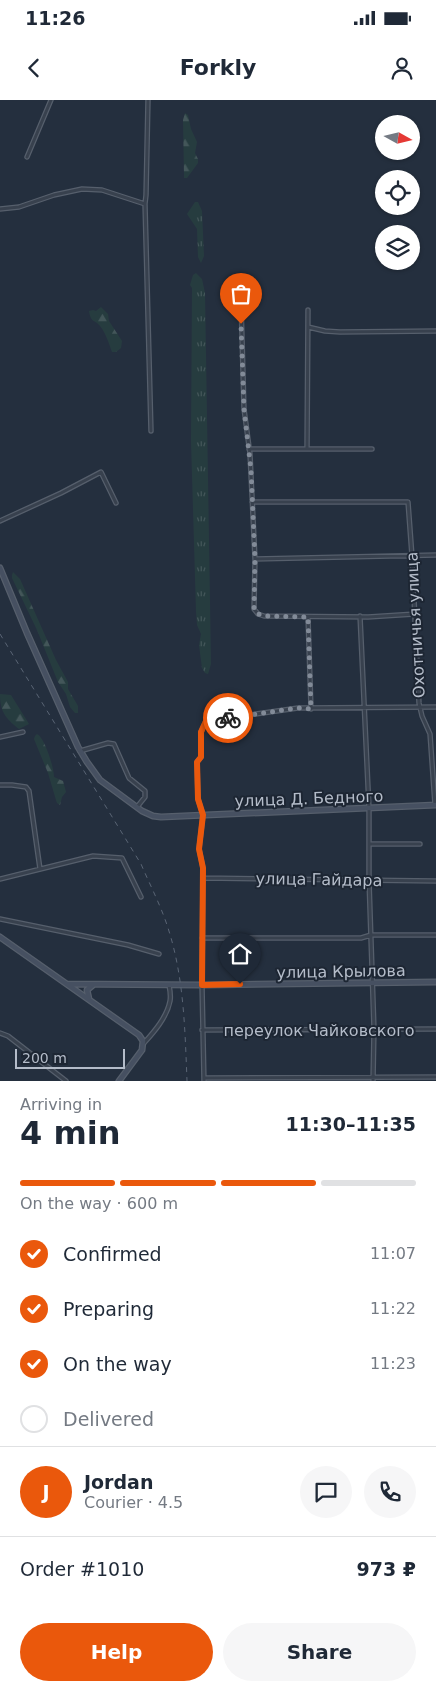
<!DOCTYPE html>
<html lang="en">
<head>
<meta charset="utf-8">
<style>
  :root { --surface:#fff; --page:#f6f6f7; --text:#1f2937; --muted:#747a83; --line:#e0e1e3; --accent:#ea580c }
  body { margin:0; font-family:"DejaVu Sans",sans-serif; background:var(--page); color:var(--text); height:100vh; display:flex; flex-direction:column; font-size:19px; white-space:nowrap }
  * { box-sizing:border-box; margin:0 }
  p { font-size:16px; color:var(--muted) }
  .icon { flex:none; width:28px; height:28px; fill:none; stroke:currentColor; stroke-width:2; stroke-linecap:round; stroke-linejoin:round }
  .map { position:relative; height:981px; overflow:hidden }
  .details { display:flex; flex-direction:column; background:var(--surface); flex:1 }
  .details>* { flex:none }
  .needle { width:32px; rotate:98deg }
  .fabs { position:absolute; left:375px; top:15px; display:grid; gap:10px }
  .fabs a { display:grid; place-items:center; width:45px; height:45px; border-radius:50%; background:var(--surface); box-shadow:0 1px 4px #0004; font-size:25px }
  .scale { position:absolute; left:15px; bottom:12px; width:110px; box-sizing:border-box; padding-left:5px; border:2px solid #b4bcc9; border-top:0; font-size:14px; line-height:18px; white-space:nowrap; color:#b4bcc9; -webkit-text-stroke:4px #1d2633; paint-order:stroke }
  .pin { position:absolute; display:grid; place-items:center; width:42px; height:42px; color:#fff; margin:-51px -21px; border-radius:50% 50% 50% 0; rotate:-45deg; box-shadow:0 0 5px #0007 }
  .pin .icon { rotate:45deg }
  .courier { position:absolute; display:grid; place-items:center; width:50px; height:50px; margin:-25px; border:4px solid #ea580c; border-radius:50%; background:#fff; color:#222; box-shadow:0 1px 6px #0007 }
  .summary em { font-style:normal; font-weight:600 }
  .summary div { display:flex; flex-direction:column-reverse }
  .summary { display:flex; align-items:center; justify-content:space-between; height:85px; padding:0 20px }
  h1 { font-size:32px; font-weight:600; line-height:38px }
  .bar { display:grid; grid-template-columns:repeat(4,1fr); gap:8px 5px; align-content:center; height:60px; padding:0 20px }
  .bar i { height:6px; border-radius:4px; background:var(--line) }
  .bar .on { background:var(--accent) }
  .bar p { grid-column:span 4 }
  .line { display:flex; align-items:center; gap:12px; padding:0 20px; border-top:1px solid var(--line) }
  .line div { flex:1 }
  .round { display:grid; place-items:center; flex:none; width:52px; height:52px; border-radius:26px; background:var(--page) }
  ol { padding:0 20px; list-style:none }
  li { display:flex; align-items:center; gap:15px; height:55px }
  li p { margin-inline-start:auto }
  li .icon { padding:5px; border-radius:50%; background:var(--accent); color:#fff; stroke-width:4 }
  li:last-child { color:var(--muted) }
  li i { width:28px; height:28px; border:2px solid var(--line); border-radius:50% }
  .action { display:flex; gap:10px; margin-top:auto; padding:10px 20px }
  .action a { flex:1; height:58px; border-radius:30px; background:var(--accent); color:#fff; font-size:20px; font-weight:600; line-height:58px; text-align:center }
  .action a+a { background:var(--page); color:var(--text) }
  .status { display:flex; justify-content:space-between; align-items:center; height:35px; padding:0 25px; background:var(--surface); direction:ltr }
  .status svg { height:14px; fill:currentColor }
  header { display:flex; justify-content:space-between; align-items:center; height:65px; padding:0 20px; background:var(--surface); font-size:22px; font-weight:600 }
  .map>svg:first-child { display:block }
  .grass { fill:url(#grass-tufts) }
  .forest { fill:url(#forest-firs) }
  .lines { fill:none; stroke-linecap:round; stroke-linejoin:round }
  .street-casing { stroke:#565f6c; stroke-width:5.5 }
  .secondary-casing { stroke:#565f6c; stroke-width:7 }
  .street { stroke:#38414e; stroke-width:3 }
  .secondary { stroke:#465061; stroke-width:4.5 }
  .rail { stroke:#5a6575; stroke-width:1; stroke-dasharray:5 5; stroke-linecap:butt }
  .done { stroke:#828b98; stroke-width:5; stroke-dasharray:0 9 }
  .route { stroke:#ea580c; stroke-width:6 }
  .labels { text-anchor:middle; stroke-width:4; stroke-linejoin:round; paint-order:stroke }
  .street-label { font-size:16px; fill:#b4bcc9; stroke:#1d2633 }
</style>
</head>
<body>
<div class="status"><b>11:26</b><svg viewBox="0 0 49 12"><path d="M0 12V9h3v3zM5 12V6h3v6zM10 12V3h3v9zM15 12V0h3v12zM26 1h20v11H26zM47 4h2v5h-2z"/></svg></div>
<header><svg class="icon" aria-label="back" viewBox="0 0 24 24"><path d="M15 5l-7 7 7 7"/></svg>Forkly<svg class="icon" aria-label="person" viewBox="0 0 24 24"><circle cx="12" cy="8" r="4"/><path d="M4 21q1-7 8-7t8 7"/></svg></header>
<div class="map">
<svg width="436" height="981" viewBox="0 0 436 981">
  <defs>
    <pattern id="grass-tufts" width="24" height="20" patternUnits="userSpaceOnUse" patternTransform="scale(1.25)"><rect width="24" height="20" fill="#263c3f"/><path d="M3 7l-1-3M5 7V3M7 7l1-3M15 17l-1-3M17 17v-4M19 17l1-3" fill="none" stroke="#435659"/></pattern>
    <pattern id="forest-firs" width="22" height="20" patternUnits="userSpaceOnUse" patternTransform="scale(1.25)"><rect width="22" height="20" fill="#263c3f"/><path d="M5 1l3.5 6h-7zM16 11l3.5 6h-7z" fill="#435659"/></pattern>
  </defs>
  <rect width="100%" height="100%" fill="#242f3e"/>
  <path class="grass" d="M195,102H198L202,111L204,156L201,163L198,157L197,129L187,114Z
    M196,173L202,179L205,193L211,564L208,574L205,573L202,568L199,545L201,534L197,525L196,511L191,341L192,188L190,185L193,175Z"/>
  <path class="forest" d="M185,13L188,15L191,29L197,42L195,53L198,59V63L187,78H184V75L183,20Z
    M101,207L108,214L109,221L122,241L121,248L116,252H112C109,244 106,233 100,226C95,219 91,224 89,211L93,210L96,211Z
    M13,472L20,479L56,560L68,582V589L78,606V613H75L70,607L66,594L58,582L37,530L12,478V475Z
    M0,594L11,595L29,624L19,629C5,618 0,611 0,594Z
    M37,634C45,638 54,668 54,677L63,681L66,692L62,697L60,705L57,703L56,700L48,673L34,639L35,636Z"/>
  <g class="lines">
    <g class="street-casing">
      <path id="street" d="M27,57L51,0
        M145,104L151,331
        M0,109L19,107L54,95L82,89L102,90L145,104L146,95L148,0
        M241,201L244,309L250,354L255,459L254,509L258,514L264,516L368,517L415,514
        M308,227L325,231L340,232L436,231
        M249,349H372
        M307,349L308,210
        M252,402H408L412,456L419,603L422,616L430,634L435,705
        M0,421L61,393L101,372L116,403
        M255,459L436,455
        M360,516L369,708V780L374,929L373,981
        M308,517L311,609
        M0,637L23,632
        M80,651L108,643L114,644L129,678L145,691V697L137,707
        M0,685H12L26,687L29,691L40,769
        M370,744H420
        M203,778L436,781
        M0,779L93,756L122,758L141,797
        M0,819L128,845L159,854
        M202,838H361L371,835H436
        M202,930L436,929
        M0,933L8,936L66,981
        M144,943C154,932 167,917 170,901C171,896 170,890 169,885
        M204,978L436,977
        M204,981L202,885L203,768L199,749L203,715L198,699L197,662L201,657V632L206,621L298,608L436,607"/>
    </g>
    <g class="secondary-casing">
      <path id="secondary" d="M0,468L27,533L78,647L87,662L100,680L142,711L153,716L161,717L436,705
        M0,837L139,935L143,941L142,950L119,981
        M67,884L202,885L436,882
        M89,899L87,890L93,885"/>
    </g>
    <use href="#street" class="street"/>
    <use href="#secondary" class="secondary"/>
    <path class="rail" d="M0,534L141,764C150,785 161,806 168,828C184,877 185,930 187,981"/>
  </g>
  <g class="lines">
    <path class="done" d="M228,618L298,608L311,609L308,517L264,516L258,514L254,509L255,459L251,370L244,309L241,224"/>
    <path class="route" d="M228,618L206,621L201,632V657L197,662L198,699L203,715L199,749L203,768L202,885L240,884"/>
  </g>
  <g class="labels">
    <g class="street-label">
      <text transform="translate(415 525) rotate(-93)" y="6">Охотничья улица</text>
      <text transform="translate(309 698) rotate(-2)" y="6">улица Д. Бедного</text>
      <text transform="translate(319 779) rotate(1)" y="6">улица Гайдара</text>
      <text transform="translate(341 871) rotate(-1)" y="6">улица Крылова</text>
      <text x="319" y="936">переулок Чайковского</text>
    </g>
  </g>
</svg>
<div class="fabs">
<a><svg class="needle" viewBox="-14 -14 28 28"><path d="M0-13l5 13h-10z" fill="#e53935"/><path d="M0 13l5-13h-10z" fill="#747a83"/></svg></a>
<a><svg class="icon" aria-label="locate" viewBox="0 0 24 24"><circle cx="12" cy="12" r="6"/><path d="M12 2v4M12 18v4M2 12h4M18 12h4"/></svg></a>
<a><svg class="icon" aria-label="layers" viewBox="0 0 24 24"><path d="M12 4l9 5-9 5-9-5zM3 14l9 5 9-5"/></svg></a>
</div>
<div class="scale">200 m</div>
<div class="pin" style="left:241px;top:224px;background:#ea580c"><svg class="icon" aria-label="bag" viewBox="0 0 24 24"><path d="M5 8h14l-1 12H6zM9 8a3 3 0 0 1 6 0"/></svg></div>
<div class="pin" style="left:240px;top:884px;background:#1f2937"><svg class="icon" aria-label="home" viewBox="0 0 24 24"><path d="M3 11l9-7 9 7M6 9v11h12V9"/></svg></div>
<div class="courier" style="left:228px;top:618px"><svg class="icon" aria-label="bike" viewBox="0 0 24 24"><circle cx="6" cy="16" r="4"/><circle cx="18" cy="16" r="4"/><path d="M6 16l4-8h5l3 8M10 8l3 8H6M13 5h3"/></svg></div>
</div>
<section class="details">
<div class="summary"><div><h1>4 min</h1><p>Arriving in</p></div><em>11:30–11:35</em></div>
<div class="bar"><i class="on"></i><i class="on"></i><i class="on"></i><i></i><p>On the way · 600 m</p></div>
<ol>
<li><svg class="icon" aria-label="check" viewBox="0 0 24 24"><path d="M5 12l5 5 9-10"/></svg>Confirmed<p>11:07</p></li>
<li><svg class="icon" aria-label="check" viewBox="0 0 24 24"><path d="M5 12l5 5 9-10"/></svg>Preparing<p>11:22</p></li>
<li><svg class="icon" aria-label="check" viewBox="0 0 24 24"><path d="M5 12l5 5 9-10"/></svg>On the way<p>11:23</p></li>
<li><i></i>Delivered</li>
</ol>
<div class="line" style="height:90px"><b class="round" style="background:var(--accent);color:#fff">J</b><div><b>Jordan</b><p>Courier · 4.5</p></div><a class="round"><svg class="icon" aria-label="chat" viewBox="0 0 24 24"><path d="M4 5h16v11H9l-5 4z"/></svg></a><a class="round"><svg class="icon" aria-label="phone" viewBox="0 0 24 24"><path d="M5 4h4l2 5-3 2q2 4 5 5l2-3 5 2v4C11 20 4 13 5 4z"/></svg></a></div>
<div class="line" style="height:65px"><div>Order #1010</div><b>973 ₽</b></div>
<div class="action"><a>Help</a><a>Share</a></div>
</section>
</body>
</html>
